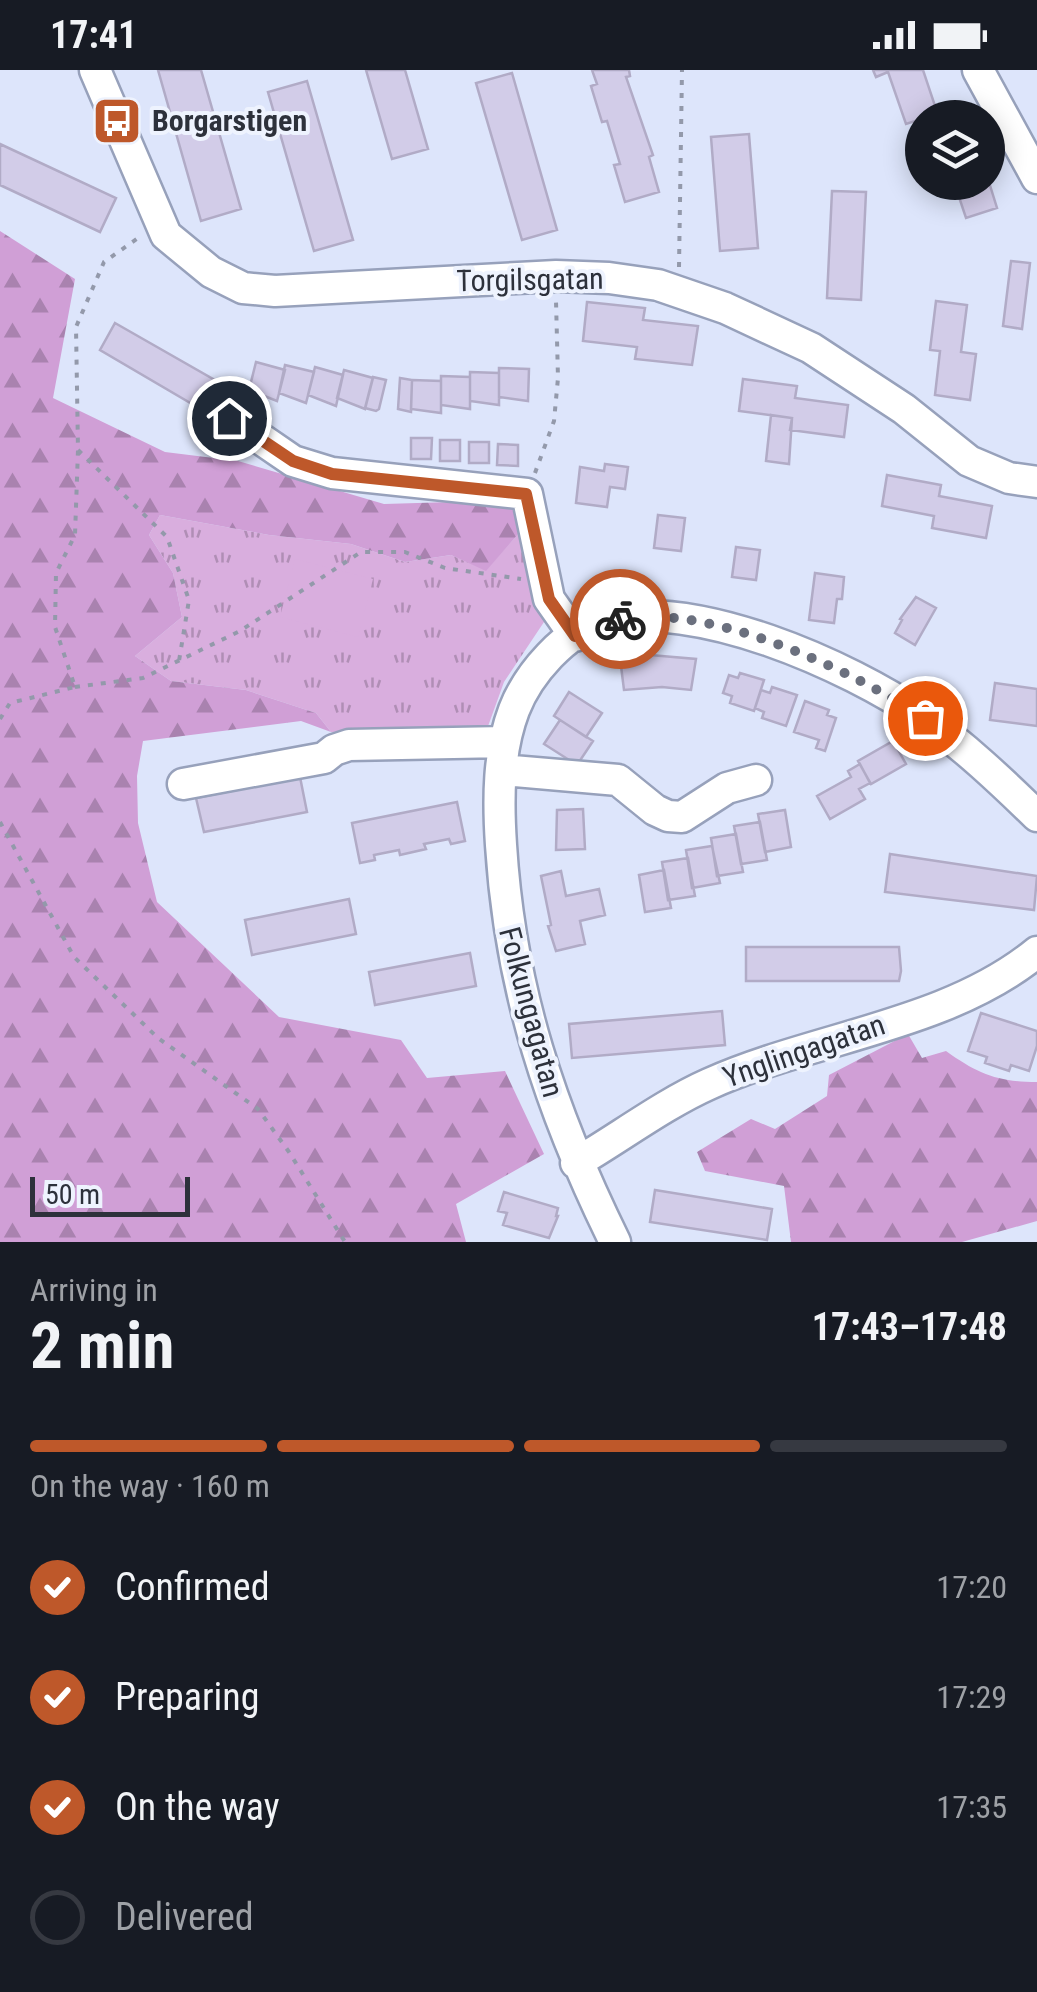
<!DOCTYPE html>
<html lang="en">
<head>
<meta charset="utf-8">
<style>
  :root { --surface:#171b24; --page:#242831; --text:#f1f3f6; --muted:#9ea1a6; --line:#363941; --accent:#be582a }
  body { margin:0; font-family:"Roboto Condensed",sans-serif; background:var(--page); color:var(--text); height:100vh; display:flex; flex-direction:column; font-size:38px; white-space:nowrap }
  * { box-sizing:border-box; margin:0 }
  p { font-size:32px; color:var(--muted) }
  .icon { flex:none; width:55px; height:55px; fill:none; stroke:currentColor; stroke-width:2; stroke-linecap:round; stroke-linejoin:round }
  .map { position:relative; height:1172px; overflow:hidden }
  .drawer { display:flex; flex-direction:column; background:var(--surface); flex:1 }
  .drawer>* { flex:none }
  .buttons { position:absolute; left:905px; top:30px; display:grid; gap:20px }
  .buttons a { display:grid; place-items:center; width:100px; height:100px; border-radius:50%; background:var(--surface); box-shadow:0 5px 25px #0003; font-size:50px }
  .scale { position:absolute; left:30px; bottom:25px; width:160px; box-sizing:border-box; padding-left:10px; border:5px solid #2d313b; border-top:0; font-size:28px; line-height:35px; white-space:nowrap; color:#2d313b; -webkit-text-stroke:8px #eef3fe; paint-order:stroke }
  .pin { position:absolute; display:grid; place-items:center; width:85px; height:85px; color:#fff; margin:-42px; border:5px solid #fff; border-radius:50%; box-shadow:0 2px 10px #0007 }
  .courier { position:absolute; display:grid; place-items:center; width:100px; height:100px; margin:-50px; border:8px solid #be582a; border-radius:50%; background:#fff; color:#222; box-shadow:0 2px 12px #0007 }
  .overview em { font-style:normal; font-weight:700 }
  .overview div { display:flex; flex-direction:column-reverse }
  .overview { display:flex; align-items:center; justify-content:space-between; height:170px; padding:0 30px }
  h1 { font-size:65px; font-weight:700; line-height:75px }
  .bar { display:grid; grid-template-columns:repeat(4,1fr); gap:15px 10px; align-content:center; height:120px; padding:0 30px }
  .bar i { height:12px; border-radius:8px; background:var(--line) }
  .bar .active { background:var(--accent) }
  .bar p { grid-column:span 4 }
  ol { padding:0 30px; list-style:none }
  li { display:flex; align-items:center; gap:30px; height:110px }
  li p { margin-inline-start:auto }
  li .icon { padding:10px; border-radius:50%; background:var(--accent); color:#fff; stroke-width:4 }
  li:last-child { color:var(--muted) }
  li i { width:55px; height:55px; border:5px solid var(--line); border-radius:50% }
  .status { display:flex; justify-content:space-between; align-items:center; height:70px; padding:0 50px; background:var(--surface); direction:ltr }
  .status svg { height:28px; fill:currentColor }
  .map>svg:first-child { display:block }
  .grass { fill:url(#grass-tufts) }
  .forest { fill:url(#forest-firs) }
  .park { fill:#d9aede }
  .building { fill:#d2cce8; stroke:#b1abc6; stroke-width:2.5 }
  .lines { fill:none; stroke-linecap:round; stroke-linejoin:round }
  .minor-casing { stroke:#97a1bb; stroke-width:35 }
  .path { stroke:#9399aa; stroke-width:4; stroke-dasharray:5 8; stroke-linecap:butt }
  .minor { stroke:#fff; stroke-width:30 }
  .done { stroke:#6b707e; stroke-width:10; stroke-dasharray:0 18 }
  .route { stroke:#be582a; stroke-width:12 }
  .labels { text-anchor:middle; stroke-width:8; stroke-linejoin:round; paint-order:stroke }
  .poi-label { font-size:30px; font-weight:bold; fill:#2d313b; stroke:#eef3fe; text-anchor:start }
  .street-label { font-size:30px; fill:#2d313b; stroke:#eef3fe }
</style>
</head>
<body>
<div class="status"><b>17:41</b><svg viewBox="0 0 49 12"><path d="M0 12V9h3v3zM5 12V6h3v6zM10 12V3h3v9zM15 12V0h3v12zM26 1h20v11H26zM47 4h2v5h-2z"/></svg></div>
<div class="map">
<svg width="1037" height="1172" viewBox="0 0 1037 1172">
  <defs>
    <pattern id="grass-tufts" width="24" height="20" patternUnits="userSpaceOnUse" patternTransform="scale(2.5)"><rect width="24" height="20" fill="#d9aede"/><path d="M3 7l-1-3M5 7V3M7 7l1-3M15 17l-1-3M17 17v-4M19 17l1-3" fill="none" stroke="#b08eb5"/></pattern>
    <pattern id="forest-firs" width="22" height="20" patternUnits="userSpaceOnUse" patternTransform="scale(2.5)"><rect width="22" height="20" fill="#d09fd6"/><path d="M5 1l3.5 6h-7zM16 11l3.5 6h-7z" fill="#a982af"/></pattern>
  </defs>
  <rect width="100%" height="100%" fill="#dde5fb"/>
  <path class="grass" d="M160,445L269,465L351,474L405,492L451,485L486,500L520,462L546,549L504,612L487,659L331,662L316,643L246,620L171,611L135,586L182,547L173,503L149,465Z"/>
  <path class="forest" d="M0,161L75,209L53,328L165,382L238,391L384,434L517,430L520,462L486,501L451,485L405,492L351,474L269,465L160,445L149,465L173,503L182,547L135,586L171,611L246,620L316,643L331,662L301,651L143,671L137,706L138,753L157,832L279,947L401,970L427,1008L505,1001L544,1084L456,1134L466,1172H0Z
    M908,964L922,988L946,981C978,1004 998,1012 1037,1012V1151L962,1172H791L784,1116L705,1101L697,1082L751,1049L775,1059L827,1026L829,1005Z"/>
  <path class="park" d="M295,489L373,509L358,567L280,547Z"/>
  <path class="building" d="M158,0H201L241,139L201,151Z
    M366,0H405L428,79L392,89Z
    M592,0H629L630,6L626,7L653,85L649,87L659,122L625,132L614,95L620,94L607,51L602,52L591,16L597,14Z
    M873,0H923L937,42L949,38L953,48H922V62L918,50L906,54L888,2L876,7Z
    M512,3L557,160L522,170L476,13Z
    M307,11L353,170L314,181L268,22Z
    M749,64L758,178L720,181L711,67Z
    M0,74L116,128L100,162L0,115Z
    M988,109L997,138L966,148L954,112H988Z
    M832,121L866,122L861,230L827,228Z
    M1011,191L1030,193L1022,259L1003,256Z
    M936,231L967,235L961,282L976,284L970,330L935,325L940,281L930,280Z
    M587,232L645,238L643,250L698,256L692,295L635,289L637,277L583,271Z
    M115,253L220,313L204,341L100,280Z
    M256,292L285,300L277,331L249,320Z
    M285,295L314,302L306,333L279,323Z
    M315,297L343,305L336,336L308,325Z
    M499,298L529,299L528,331L499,327Z
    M344,300L373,308L365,339L337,328Z
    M470,302L499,303V335L470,331Z
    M441,306L470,307V339L441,335Z
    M373,307L386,310L379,339L376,341L365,338Z
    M400,308L412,310L411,342L398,339Z
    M743,309L797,316L795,328L848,335L844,367L790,360L792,348L739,341Z
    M412,310L441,311V343L411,339Z
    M771,345L792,348L789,394L766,391Z
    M411,368H432L431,389H411Z
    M440,370H460V391H440Z
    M469,372H489V393H469Z
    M498,374L518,375V396L497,395Z
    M605,394L628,397L625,419L610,417L607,437L576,433L580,397L604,401Z
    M887,405L941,415L939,426L992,436L986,468L932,458L934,446L882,436Z
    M658,445L685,448L681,481L654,478Z
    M736,477L760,480L756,510L732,507Z
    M815,503L844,507L842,529H837L834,553L809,550Z
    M916,527L936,538L915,575L895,563L902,550L900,549Z
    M650,585L696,589L691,620L662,617L624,620L620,588Z
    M740,603L764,610L754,641L730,633L732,626L723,623L729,605L738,608Z
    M995,613L1037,619V656L990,650Z
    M772,617L797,625L786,656L762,648L764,642L755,638L761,620L770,623Z
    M569,622L602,643L586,667L554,646Z
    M805,631L829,640L827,645L836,648L825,681L816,678L819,670L794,662Z
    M560,650L593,671L577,695L544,674Z
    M893,671L906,694L871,714L858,691Z
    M860,694L870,713L859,719L865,729L830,749L817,726L851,707L848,701Z
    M300,707L307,742L204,762L196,728Z
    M457,732L465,771L451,774L449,769L424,774L426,779L400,785L399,780L374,785L375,790L360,793L352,753Z
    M583,739L585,779L556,780L557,740Z
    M785,740L791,777L765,782L758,744Z
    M760,752L767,790L741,794L734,756Z
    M736,764L743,802L717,806L711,768Z
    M712,776L720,813L692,818L686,780Z
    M890,784L1037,806L1034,840L885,822Z
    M688,788L695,826L668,830L662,792Z
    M664,800L671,838L645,842L639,805Z
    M561,801L566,826L599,819L605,845L580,851L585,874L556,881L548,856L551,855L541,806Z
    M349,829L356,864L252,885L245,850Z
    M746,877H899L901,901L899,911H746Z
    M470,883L476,916L375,935L369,902Z
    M722,941L725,975L572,988L569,954Z
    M981,943L1037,961V976L1029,1001L1011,995L1009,1001L985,993L987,987L968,981Z
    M655,1120L772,1139L767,1170L650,1152Z
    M504,1122L558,1138L556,1146H558L549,1168L503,1155L507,1143L498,1141Z"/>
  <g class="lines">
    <g class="minor-casing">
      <path id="minor" d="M95,0L166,165L211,202L243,218L275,221L556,206L609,208L658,215L725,238L811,278L904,339L969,391L1009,408L1037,412
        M978,0L1037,108
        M229,347L293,391L332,403L527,424L549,529L575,566
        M502,700L618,710L655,740L668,746L682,747L727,718L756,710
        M183,714L324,688L334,680L349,675L505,672
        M576,1093C619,1068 664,1034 709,1014C813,967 947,956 1037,882
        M615,1172C551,1042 510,920 501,775C498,730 498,682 514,640C528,604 565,561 603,551C695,527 847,595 923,647C964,676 1001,711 1037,746"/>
    </g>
    <path class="path" d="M679,197L682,0
      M78,380L167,467L189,530L179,591
      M535,403L554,351L558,308L556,231
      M75,617L143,608L240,561L361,482H405L445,498L521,509
      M0,649L10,633L75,617L55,557L56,503L75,465L78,380L76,257L104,192L141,166
      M0,752L74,887L158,968L258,1039L289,1082L345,1172"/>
    <use href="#minor" class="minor"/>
  </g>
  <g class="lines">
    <path class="done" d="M620,549C711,533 850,600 925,648"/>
    <path class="route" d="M229,348L293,391L332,404L526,424L549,529L575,566L600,552L620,549"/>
  </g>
  <defs>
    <g id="bus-square" transform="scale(2.5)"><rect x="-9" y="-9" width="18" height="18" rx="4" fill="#be582a" stroke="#eef3fe"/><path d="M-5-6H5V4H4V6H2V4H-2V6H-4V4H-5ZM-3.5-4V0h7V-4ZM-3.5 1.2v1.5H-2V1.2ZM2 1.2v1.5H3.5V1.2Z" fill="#fff"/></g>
  </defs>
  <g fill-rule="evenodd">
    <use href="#bus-square" x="117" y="51"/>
  </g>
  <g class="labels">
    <g class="poi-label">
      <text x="152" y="61">Borgarstigen</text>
    </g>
    <g class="street-label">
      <text transform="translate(530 210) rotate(-1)" y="10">Torgilsgatan</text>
      <text transform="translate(531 942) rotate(75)" y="10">Folkungagatan</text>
      <text transform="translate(804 981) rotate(-19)" y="10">Ynglingagatan</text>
    </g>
  </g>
</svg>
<div class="buttons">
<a><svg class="icon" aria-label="layers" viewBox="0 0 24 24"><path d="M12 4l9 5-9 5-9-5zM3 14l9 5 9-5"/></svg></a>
</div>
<div class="scale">50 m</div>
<div class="pin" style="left:925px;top:648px;background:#ea580c"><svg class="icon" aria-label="bag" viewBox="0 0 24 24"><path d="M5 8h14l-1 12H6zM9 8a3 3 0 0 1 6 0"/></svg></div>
<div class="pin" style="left:229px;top:348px;background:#1f2937"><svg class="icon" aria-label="home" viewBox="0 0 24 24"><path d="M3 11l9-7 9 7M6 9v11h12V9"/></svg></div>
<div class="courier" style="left:620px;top:549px"><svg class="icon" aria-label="bike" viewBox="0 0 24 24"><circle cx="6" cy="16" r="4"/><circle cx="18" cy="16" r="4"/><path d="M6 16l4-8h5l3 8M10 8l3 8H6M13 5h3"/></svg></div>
</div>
<section class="drawer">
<div class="overview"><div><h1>2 min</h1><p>Arriving in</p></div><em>17:43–17:48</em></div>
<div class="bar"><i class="active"></i><i class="active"></i><i class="active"></i><i></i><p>On the way · 160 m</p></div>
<ol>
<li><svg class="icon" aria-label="check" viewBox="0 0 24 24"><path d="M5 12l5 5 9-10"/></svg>Confirmed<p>17:20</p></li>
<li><svg class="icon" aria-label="check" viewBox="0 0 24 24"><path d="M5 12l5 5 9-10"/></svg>Preparing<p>17:29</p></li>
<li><svg class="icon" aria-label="check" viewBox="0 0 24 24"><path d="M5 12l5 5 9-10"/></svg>On the way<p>17:35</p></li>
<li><i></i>Delivered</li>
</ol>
</section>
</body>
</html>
